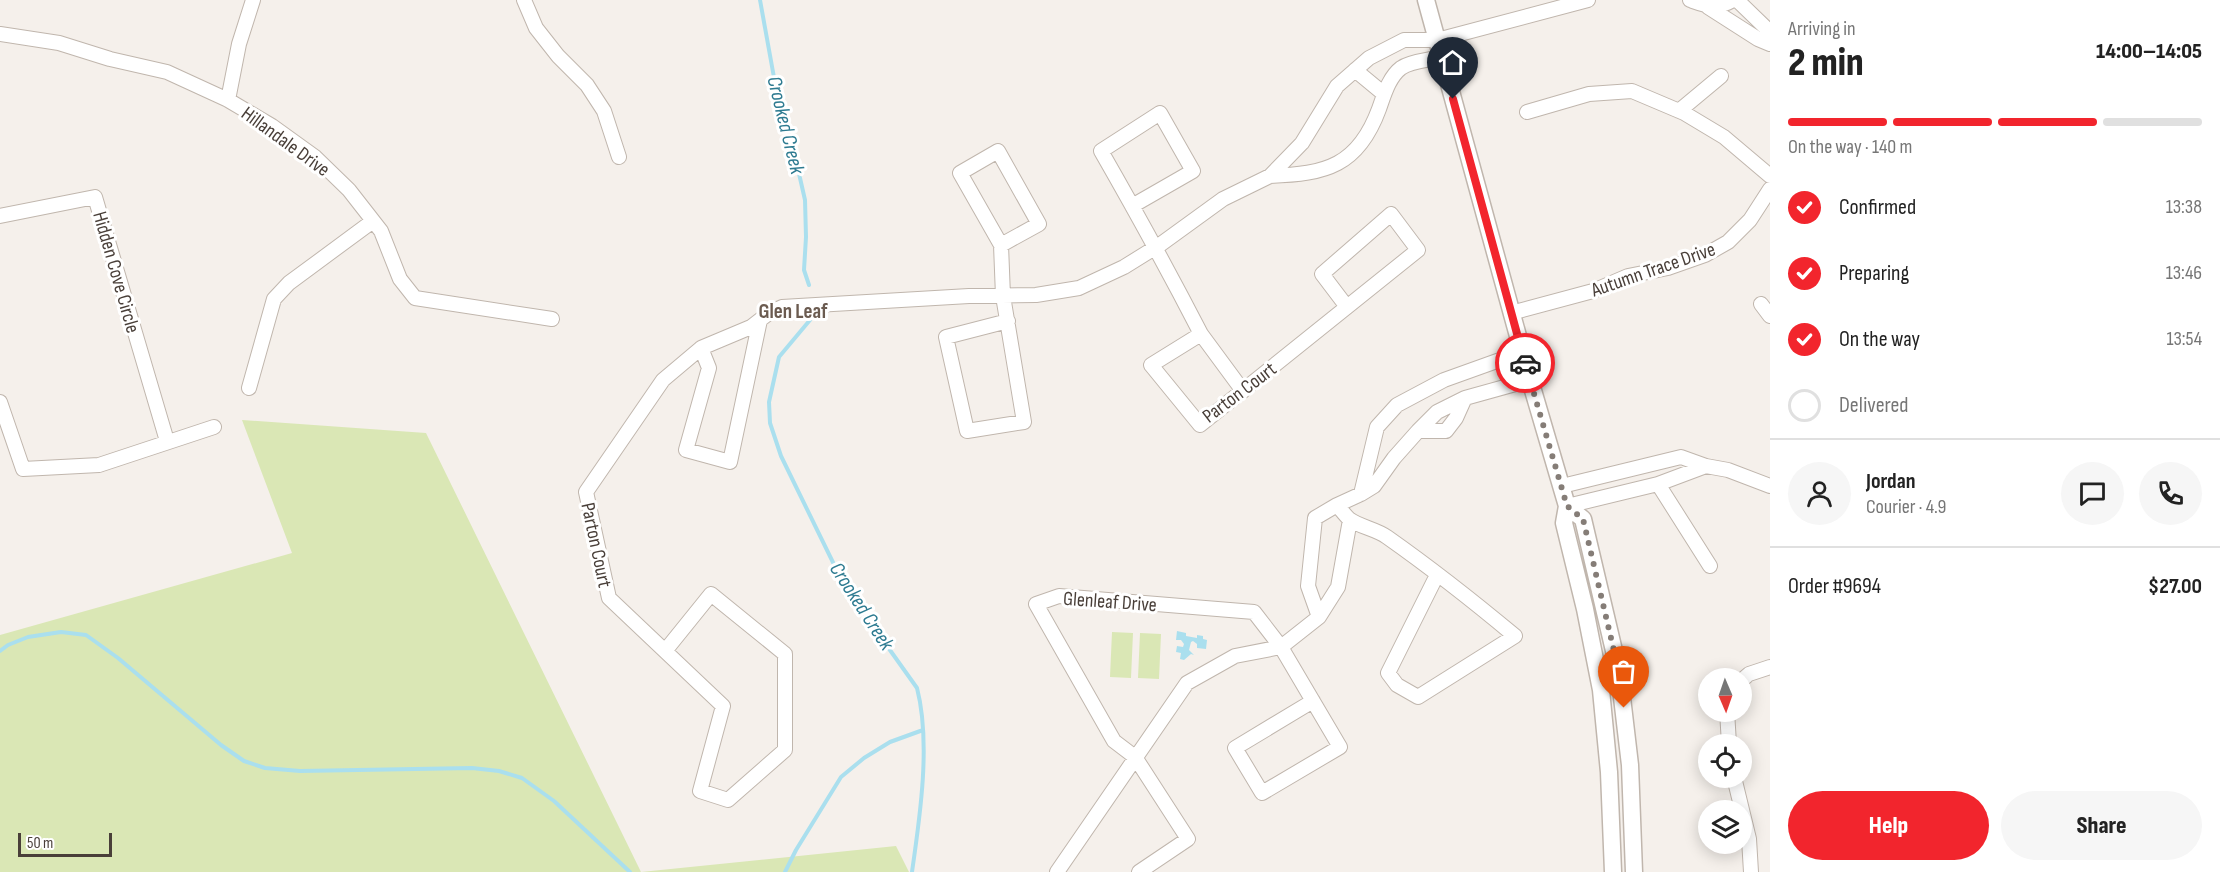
<!DOCTYPE html>
<html lang="en">
<head>
<meta charset="utf-8">
<style>
  :root { --surface:#fff; --page:#f6f6f6; --text:#222; --muted:#767676; --line:#e0e0e0; --accent:#f2252d }
  body { margin:0; font-family:"Sofia Sans Condensed",sans-serif; background:var(--page); color:var(--text); height:100vh; display:flex; flex-direction:column; font-size:22px; white-space:nowrap }
  * { box-sizing:border-box; margin:0 }
  p { font-size:20px; color:var(--muted) }
  .icon { flex:none; width:33px; height:33px; fill:none; stroke:currentColor; stroke-width:2; stroke-linecap:round; stroke-linejoin:round }
  .map { position:relative; flex:1; overflow:hidden }
  .panel { display:flex; flex-direction:column; background:var(--surface); width:450px }
  .panel>* { flex:none }
  .needle { width:39px; rotate:178deg }
  .buttons { position:absolute; left:1698px; top:668px; display:grid; gap:12px }
  .buttons a { display:grid; place-items:center; width:54px; height:54px; border-radius:50%; background:var(--surface); box-shadow:0 3px 15px #0003; font-size:30px }
  .scale { position:absolute; left:18px; bottom:15px; width:94px; box-sizing:border-box; padding-left:6px; border:3px solid #493f39; border-top:0; font-size:16px; line-height:21px; white-space:nowrap; color:#493f39; -webkit-text-stroke:4px #fff; paint-order:stroke }
  .pin { position:absolute; display:grid; place-items:center; width:51px; height:51px; color:#fff; margin:-62px -26px; border-radius:50% 50% 50% 0; rotate:-45deg; box-shadow:0 0 6px #0007 }
  .pin .icon { rotate:45deg }
  .courier { position:absolute; display:grid; place-items:center; width:60px; height:60px; margin:-30px; border:4px solid #f2252d; border-radius:50%; background:#fff; color:#222; box-shadow:0 2px 8px #0007 }
  .summary em { font-style:normal; font-weight:800 }
  .summary div { display:flex; flex-direction:column-reverse }
  .summary { display:flex; align-items:center; justify-content:space-between; height:102px; padding:0 18px }
  h1 { font-size:39px; font-weight:800; line-height:45px }
  .bar { display:grid; grid-template-columns:repeat(4,1fr); gap:9px 6px; align-content:center; height:72px; padding:0 18px }
  .bar i { height:8px; border-radius:4px; background:var(--line) }
  .bar .active { background:var(--accent) }
  .bar p { grid-column:span 4 }
  .line { display:flex; align-items:center; gap:15px; padding:0 18px; border-top:2px solid var(--line) }
  .line div { flex:1 }
  .round { display:grid; place-items:center; flex:none; width:63px; height:63px; border-radius:32px; background:var(--page) }
  ol { padding:0 18px; list-style:none }
  li { display:flex; align-items:center; gap:18px; height:66px }
  li p { margin-inline-start:auto }
  li .icon { padding:6px; border-radius:50%; background:var(--accent); color:#fff; stroke-width:4 }
  li:last-child { color:var(--muted) }
  li i { width:33px; height:33px; border:3px solid var(--line); border-radius:50% }
  .cta { display:flex; gap:12px; margin-top:auto; padding:12px 18px }
  .cta a { flex:1; height:69px; border-radius:36px; background:var(--accent); color:#fff; font-size:24px; font-weight:800; line-height:69px; text-align:center }
  .cta a+a { background:var(--page); color:var(--text) }
  main { display:flex; flex:1; min-height:0 }
  .map>svg:first-child { display:block }
  .green { fill:#dae7b5 }
  .water { fill:#aadfee }
  .lines { fill:none; stroke-linecap:round; stroke-linejoin:round }
  .stream { stroke:#aadfee; stroke-width:4 }
  .minor-casing { stroke:#c0b6ad; stroke-width:16 }
  .tertiary-casing { stroke:#c0b6ad; stroke-width:19 }
  .minor { stroke:#fff; stroke-width:14 }
  .tertiary { stroke:#fff; stroke-width:16 }
  .done { stroke:#857d77; stroke-width:6; stroke-dasharray:0 10.8 }
  .route { stroke:#f2252d; stroke-width:8 }
  .labels { text-anchor:middle; stroke-width:6; stroke-linejoin:round; paint-order:stroke }
  .street-label { font-size:20px; fill:#493f39; stroke:#fff }
  .water-label { font-size:21px; font-style:italic; fill:#2e7b91; stroke:#fff }
  .neighbourhood-label { font-size:21px; font-weight:bold; fill:#6b5b50; stroke:#fff }
</style>
</head>
<body>
<main>
<div class="map">
<svg width="1770" height="872" viewBox="0 0 1770 872">
  <rect width="100%" height="100%" fill="#f5f0eb"/>
  <path class="green" d="M242,420L426,433L641,872L896,846L909,872H0V635L292,553Z
    M1112,632L1133,633L1131,678L1110,677Z
    M1140,633L1161,634L1159,679L1138,678Z"/>
  <path class="water" d="M1177,631L1186,633V636L1197,638V635L1203,636V639L1207,640L1206,649L1197,648V644L1193,641L1191,642L1189,650L1194,655L1191,654L1184,660L1180,659L1181,653L1176,652L1177,646L1183,647L1184,644L1181,640H1176Z"/>
  <g class="lines">
    <path class="stream" d="M760,0L775,83L795,156L805,200L806,237L804,270L809,285
      M810,320L779,357L769,402L770,423L781,456L845,587L917,688C931,742 920,817 912,872
      M0,651L8,645L28,637L61,632L86,635L118,658L221,745L244,761L265,768L300,771L472,768L499,771L522,778L554,801L630,872
      M785,872L796,850L841,777L864,758L890,742L923,730"/>
    <g class="minor-casing">
      <path id="minor" d="M524,0L536,28L558,56L587,85L604,111L619,157
        M1690,0C1707,6 1716,10 1733,0
        M1737,0L1770,32
        M1708,7L1758,39L1770,44
        M0,34L59,43L110,59L167,72L228,100L272,126L315,157L349,190L381,231L400,279L415,298L552,319
        M1355,70L1384,94
        M228,100L239,44L253,0
        M1679,111L1721,76
        M1527,112L1589,94L1632,91L1684,113L1724,137L1770,176
        M1270,176C1326,174 1358,166 1379,109C1384,95 1389,77 1401,68C1411,61 1430,60 1441,57
        M1132,206L1193,171L1160,113L1101,151C1136,212 1169,272 1201,334L1151,365L1200,425L1418,250L1391,214L1322,274L1347,307
        M0,216L95,197L167,441
        M1001,245L1039,224L998,151L960,173L1001,245L1003,296L1024,422L967,431L946,337L1008,321
        M1761,304L1770,316
        M1511,313L1593,291L1628,276L1668,268L1705,255L1728,242L1750,220L1770,189
        M760,320L730,462L686,450L709,368L701,348L751,327L769,313L782,307L969,296L1036,295L1079,288L1124,267L1161,244L1223,199L1270,176L1302,143L1337,86L1369,58L1404,40H1437L1588,0
        M1201,334L1243,391
        M249,388L274,299L289,283L373,221
        M0,402L23,469L99,465L214,427
        M1418,431L1437,412L1465,398
        M1706,466L1728,470L1770,486
        M1658,484L1710,566
        M1562,486L1681,457L1706,466L1658,484L1567,506
        M1361,494L1377,427L1397,405L1444,380L1522,352
        M1437,575L1388,673L1397,685L1418,697L1515,636C1473,601 1431,568 1387,537C1376,529 1360,527 1349,519C1345,515 1341,510 1337,505L1361,494L1374,486L1394,458L1418,431H1446L1456,418L1465,398L1530,380
        M1319,617L1308,586L1315,518L1337,505
        M665,651L711,594L785,654V750L728,800L700,791L723,706L609,598L586,492L663,380L701,348
        M1742,680L1749,674L1770,667
        M1313,701L1235,748L1262,793L1340,747L1281,647L1319,617L1338,587L1350,520
        M1727,711L1729,744
        M1734,777L1749,839L1751,872
        M1057,872L1187,683L1235,656L1281,647L1254,612L1059,596L1036,604L1114,741L1135,757L1188,839L1139,872"/>
    </g>
    <g class="tertiary-casing">
      <path id="tertiary" d="M1426,0L1530,380L1567,506L1564,523L1585,609L1601,690L1609,772L1613,872
        M1567,506L1583,519L1619,672L1630,765L1634,872"/>
    </g>
    <use href="#minor" class="minor"/>
    <use href="#tertiary" class="tertiary"/>
  </g>
  <g class="lines">
    <path class="done" d="M1525,363L1567,506L1583,519L1619,672L1624,708"/>
    <path class="route" d="M1453,99L1525,363"/>
  </g>
  <g class="labels">
    <g class="street-label">
      <text transform="translate(286 141) rotate(36)" y="7">Hillandale Drive</text>
      <text transform="translate(1653 269) rotate(-19)" y="7">Autumn Trace Drive</text>
      <text transform="translate(117 272) rotate(74)" y="7">Hidden Cove Circle</text>
      <text transform="translate(1239 392) rotate(-37)" y="7">Parton Court</text>
      <text transform="translate(597 545) rotate(78)" y="7">Parton Court</text>
      <text transform="translate(1110 601) rotate(4)" y="7">Glenleaf Drive</text>
    </g>
    <g class="water-label">
      <text transform="translate(786 125) rotate(76)" y="7">Crooked Creek</text>
      <text transform="translate(862 606) rotate(57)" y="7">Crooked Creek</text>
    </g>
    <g class="neighbourhood-label">
      <text x="793" y="318">Glen Leaf</text>
    </g>
  </g>
</svg>
<div class="buttons">
<a><svg class="needle" viewBox="-14 -14 28 28"><path d="M0-13l5 13h-10z" fill="#e53935"/><path d="M0 13l5-13h-10z" fill="#767676"/></svg></a>
<a><svg class="icon" aria-label="locate" viewBox="0 0 24 24"><circle cx="12" cy="12" r="6"/><path d="M12 2v4M12 18v4M2 12h4M18 12h4"/></svg></a>
<a><svg class="icon" aria-label="layers" viewBox="0 0 24 24"><path d="M12 4l9 5-9 5-9-5zM3 14l9 5 9-5"/></svg></a>
</div>
<div class="scale">50 m</div>
<div class="pin" style="left:1624px;top:708px;background:#ea580c"><svg class="icon" aria-label="bag" viewBox="0 0 24 24"><path d="M5 8h14l-1 12H6zM9 8a3 3 0 0 1 6 0"/></svg></div>
<div class="pin" style="left:1453px;top:99px;background:#1f2937"><svg class="icon" aria-label="home" viewBox="0 0 24 24"><path d="M3 11l9-7 9 7M6 9v11h12V9"/></svg></div>
<div class="courier" style="left:1525px;top:363px"><svg class="icon" aria-label="car" viewBox="0 0 24 24"><path d="M5 17H2v-5l4-1 3-4h7l3 4 3 1v5h-3M9 17h6M6 11h13"/><circle cx="7" cy="17" r="2"/><circle cx="17" cy="17" r="2"/></svg></div>
</div>
<section class="panel">
<div class="summary"><div><h1>2 min</h1><p>Arriving in</p></div><em>14:00–14:05</em></div>
<div class="bar"><i class="active"></i><i class="active"></i><i class="active"></i><i></i><p>On the way · 140 m</p></div>
<ol>
<li><svg class="icon" aria-label="check" viewBox="0 0 24 24"><path d="M5 12l5 5 9-10"/></svg>Confirmed<p>13:38</p></li>
<li><svg class="icon" aria-label="check" viewBox="0 0 24 24"><path d="M5 12l5 5 9-10"/></svg>Preparing<p>13:46</p></li>
<li><svg class="icon" aria-label="check" viewBox="0 0 24 24"><path d="M5 12l5 5 9-10"/></svg>On the way<p>13:54</p></li>
<li><i></i>Delivered</li>
</ol>
<div class="line" style="height:108px"><a class="round"><svg class="icon" aria-label="person" viewBox="0 0 24 24"><circle cx="12" cy="8" r="4"/><path d="M4 21q1-7 8-7t8 7"/></svg></a><div><b>Jordan</b><p>Courier · 4.9</p></div><a class="round"><svg class="icon" aria-label="chat" viewBox="0 0 24 24"><path d="M4 5h16v11H9l-5 4z"/></svg></a><a class="round"><svg class="icon" aria-label="phone" viewBox="0 0 24 24"><path d="M5 4h4l2 5-3 2q2 4 5 5l2-3 5 2v4C11 20 4 13 5 4z"/></svg></a></div>
<div class="line" style="height:78px"><div>Order #9694</div><b>$27.00</b></div>
<div class="cta"><a>Help</a><a>Share</a></div>
</section>
</main>
</body>
</html>
